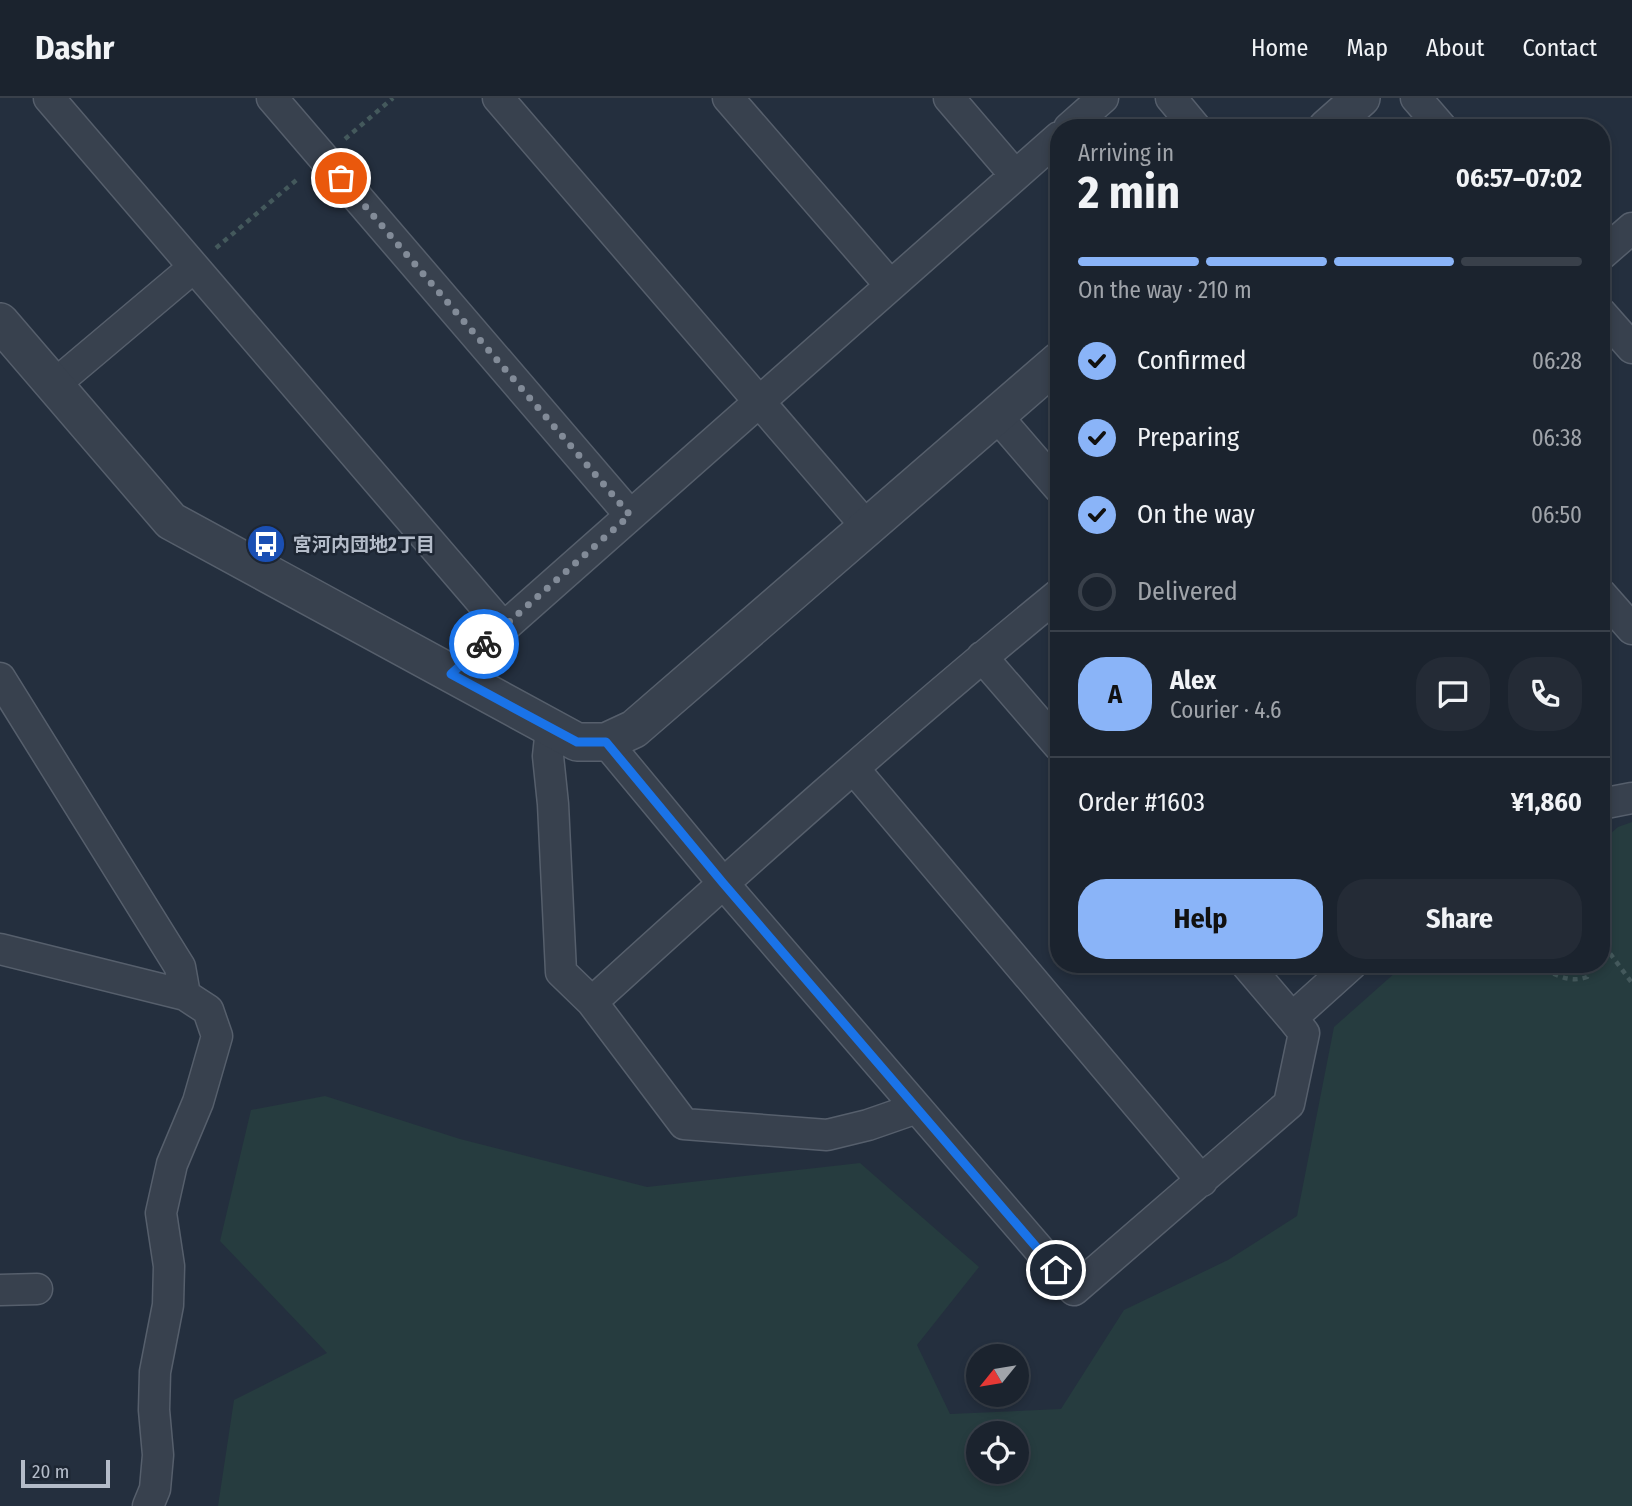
<!DOCTYPE html>
<html lang="en">
<head>
<meta charset="utf-8">
<style>
  :root { --surface:#1b232e; --page:#242b36; --text:#f1f3f6; --muted:#a0a4aa; --line:#39404a; --accent:#8ab4f8 }
  body { margin:0; font-family:"Fira Sans Condensed","Noto Sans JP",sans-serif; background:var(--page); color:var(--text); height:100vh; display:flex; flex-direction:column; font-size:26px; white-space:nowrap }
  * { box-sizing:border-box; margin:0 }
  p { font-size:23px; color:var(--muted) }
  .icon { flex:none; width:38px; height:38px; fill:none; stroke:currentColor; stroke-width:2; stroke-linecap:round; stroke-linejoin:round }
  .map { position:relative; flex:1; overflow:hidden }
  .sheet { position:absolute; left:1050px; top:21px; width:560px; height:854px; display:flex; flex-direction:column; background:var(--surface); border-radius:28px; box-shadow:0 4px 10px #0003,0 0 0 2px var(--line) }
  .sheet>* { flex:none }
  .needle { width:46px; rotate:240deg }
  .tools { position:absolute; left:966px; top:1246px; display:grid; gap:14px }
  .tools a { display:grid; place-items:center; width:63px; height:63px; border-radius:50%; background:var(--surface); box-shadow:0 4px 10px #0003,0 0 0 2px var(--line); font-size:35px }
  .scale { position:absolute; left:21px; bottom:18px; width:89px; box-sizing:border-box; padding-left:7px; border:4px solid #b4bcc9; border-top:0; font-size:19px; line-height:24px; white-space:nowrap; color:#b4bcc9; -webkit-text-stroke:5px #1d2633; paint-order:stroke }
  .pin { position:absolute; display:grid; place-items:center; width:60px; height:60px; color:#fff; margin:-30px; border:4px solid #fff; border-radius:50%; box-shadow:0 2px 7px #0007 }
  .courier { position:absolute; display:grid; place-items:center; width:70px; height:70px; margin:-35px; border:5px solid #1a73e8; border-radius:50%; background:#fff; color:#222; box-shadow:0 2px 9px #0007 }
  .summary em { font-style:normal; font-weight:700 }
  .summary div { display:flex; flex-direction:column-reverse }
  .summary { display:flex; align-items:center; justify-content:space-between; height:119px; padding:0 28px }
  h1 { font-size:46px; font-weight:700; line-height:52px }
  .bar { display:grid; grid-template-columns:repeat(4,1fr); gap:10px 7px; align-content:center; height:84px; padding:0 28px }
  .bar i { height:9px; border-radius:5px; background:var(--line) }
  .bar .on { background:var(--accent) }
  .bar p { grid-column:span 4 }
  .line { display:flex; align-items:center; gap:18px; padding:0 28px; border-top:2px solid var(--line) }
  .line div { flex:1 }
  .round { display:grid; place-items:center; flex:none; width:74px; height:74px; border-radius:28px; background:var(--page) }
  ol { padding:0 28px; list-style:none }
  li { display:flex; align-items:center; gap:21px; height:77px }
  li p { margin-inline-start:auto }
  li .icon { padding:7px; border-radius:50%; background:var(--accent); color:#111; stroke-width:4 }
  li:last-child { color:var(--muted) }
  li i { width:38px; height:38px; border:4px solid var(--line); border-radius:50% }
  .action { display:flex; gap:14px; margin-top:auto; padding:14px 28px }
  .action a { flex:1; height:80px; border-radius:28px; background:var(--accent); color:#111; font-size:28px; font-weight:700; line-height:80px; text-align:center }
  .action a+a { background:var(--page); color:var(--text) }
  header { display:flex; align-items:center; gap:42px; box-sizing:border-box; height:98px; padding:0 35px; background:var(--surface); border-bottom:2px solid var(--line) }
  header strong { font-size:33px }
  nav { display:flex; gap:38px; margin-inline-start:auto; font-size:24px }
  .map>svg:first-child { display:block }
  .green { fill:#263c3f; fill-rule:evenodd }
  .lines { fill:none; stroke-linecap:round; stroke-linejoin:round }
  .minor-casing { stroke:#565f6c; stroke-width:33 }
  .tertiary-casing { stroke:#565f6c; stroke-width:40 }
  .path { stroke:#44595c; stroke-width:4.5; stroke-dasharray:5 5; stroke-linecap:butt }
  .minor { stroke:#38414e; stroke-width:30 }
  .tertiary { stroke:#38414e; stroke-width:37 }
  .done { stroke:#828b98; stroke-width:7; stroke-dasharray:0 12.6 }
  .route { stroke:#1a73e8; stroke-width:9 }
  .labels { text-anchor:middle; stroke-width:5; stroke-linejoin:round; paint-order:stroke }
  .poi-label { font-size:19px; font-weight:bold; fill:#b4bcc9; stroke:#1d2633; text-anchor:start }
</style>
</head>
<body>
<header>
<strong>Dashr</strong>
<nav><a>Home</a><a>Map</a><a>About</a><a>Contact</a></nav>
</header>
<div class="map">
<svg width="1632" height="1408" viewBox="0 0 1632 1408">
  <rect width="100%" height="100%" fill="#242f3e"/>
  <path class="green" d="M1632,724V1408H218L234,1302L327,1255L220,1143L251,1012L325,998L460,1041L647,1089L860,1065L979,1169L917,1247L950,1316L1061,1311L1124,1212L1228,1162L1297,1118L1334,929L1405,866H1601V744L1618,729ZM978,1335H1017V1374H978Z"/>
  <g class="lines">
    <g class="minor-casing">
      <path id="minor" d="M49,0L503,529
        M272,0L630,417
        M498,0L867,429
        M728,0L890,187
        M949,0L1015,77
        M1171,0L1196,30
        M1416,0L1442,30
        M1069,30L1103,0
        M1601,157L1632,130
        M1601,215L1632,250
        M54,287L194,169
        M996,317L1059,390
        M1601,496L1632,531
        M982,559L1059,648
        M451,576L1059,39
        M0,580L180,869L185,897
        M551,630L548,658L553,706L561,874L592,904L684,1026L827,1037L868,1027L917,1010
        M606,644L723,785L1074,1192L1289,1006L1304,935L1292,920
        M854,671L1202,1083
        M1601,706L1632,700
        M0,851L185,897L208,912L217,938L198,1004L172,1066L161,1115L169,1168L168,1207L155,1274L154,1312L158,1357L155,1391L148,1408
        M1246,866L1292,920L1352,866
        M592,904C745,765 899,627 1059,496
        M0,1192L37,1191"/>
    </g>
    <g class="tertiary-casing">
      <path id="tertiary" d="M1327,30L1361,0
        M0,224L171,423L577,644H606L634,631L1059,263"/>
    </g>
    <path class="path" d="M345,41L393,0
      M216,150L300,79
      M1601,853L1609,854L1632,885
      M1536,866C1551,875 1569,886 1587,879L1591,866"/>
    <use href="#minor" class="minor"/>
    <use href="#tertiary" class="tertiary"/>
  </g>
  <g class="lines">
    <path class="done" d="M341,80L630,417L484,546"/>
    <path class="route" d="M484,546L451,576L577,644H606L723,785L1056,1172"/>
  </g>
  <defs>
    <g id="bus-disc" transform="scale(2.0125)"><circle r="9.5" fill="#1a4fb4" stroke="#1d2633"/><path d="M-5-6H5V4H4V6H2V4H-2V6H-4V4H-5ZM-3.5-4V0h7V-4ZM-3.5 1.2v1.5H-2V1.2ZM2 1.2v1.5H3.5V1.2Z" fill="#fff"/></g>
  </defs>
  <g fill-rule="evenodd">
    <use href="#bus-disc" x="266" y="446"/>
  </g>
  <g class="labels">
    <g class="poi-label">
      <text x="293" y="453">宮河内団地2丁目</text>
    </g>
  </g>
</svg>
<div class="tools">
<a><svg class="needle" viewBox="-14 -14 28 28"><path d="M0-13l5 13h-10z" fill="#e53935"/><path d="M0 13l5-13h-10z" fill="#a0a4aa"/></svg></a>
<a><svg class="icon" aria-label="locate" viewBox="0 0 24 24"><circle cx="12" cy="12" r="6"/><path d="M12 2v4M12 18v4M2 12h4M18 12h4"/></svg></a>
</div>
<div class="scale">20 m</div>
<div class="pin" style="left:341px;top:80px;background:#ea580c"><svg class="icon" aria-label="bag" viewBox="0 0 24 24"><path d="M5 8h14l-1 12H6zM9 8a3 3 0 0 1 6 0"/></svg></div>
<div class="pin" style="left:1056px;top:1172px;background:#1f2937"><svg class="icon" aria-label="home" viewBox="0 0 24 24"><path d="M3 11l9-7 9 7M6 9v11h12V9"/></svg></div>
<div class="courier" style="left:484px;top:546px"><svg class="icon" aria-label="bike" viewBox="0 0 24 24"><circle cx="6" cy="16" r="4"/><circle cx="18" cy="16" r="4"/><path d="M6 16l4-8h5l3 8M10 8l3 8H6M13 5h3"/></svg></div>
<section class="sheet">
<div class="summary"><div><h1>2 min</h1><p>Arriving in</p></div><em>06:57–07:02</em></div>
<div class="bar"><i class="on"></i><i class="on"></i><i class="on"></i><i></i><p>On the way · 210 m</p></div>
<ol>
<li><svg class="icon" aria-label="check" viewBox="0 0 24 24"><path d="M5 12l5 5 9-10"/></svg>Confirmed<p>06:28</p></li>
<li><svg class="icon" aria-label="check" viewBox="0 0 24 24"><path d="M5 12l5 5 9-10"/></svg>Preparing<p>06:38</p></li>
<li><svg class="icon" aria-label="check" viewBox="0 0 24 24"><path d="M5 12l5 5 9-10"/></svg>On the way<p>06:50</p></li>
<li><i></i>Delivered</li>
</ol>
<div class="line" style="height:126px"><b class="round" style="background:var(--accent);color:#111">A</b><div><b>Alex</b><p>Courier · 4.6</p></div><a class="round"><svg class="icon" aria-label="chat" viewBox="0 0 24 24"><path d="M4 5h16v11H9l-5 4z"/></svg></a><a class="round"><svg class="icon" aria-label="phone" viewBox="0 0 24 24"><path d="M5 4h4l2 5-3 2q2 4 5 5l2-3 5 2v4C11 20 4 13 5 4z"/></svg></a></div>
<div class="line" style="height:91px"><div>Order #1603</div><b>¥1,860</b></div>
<div class="action"><a>Help</a><a>Share</a></div>
</section>
</div>
</body>
</html>
